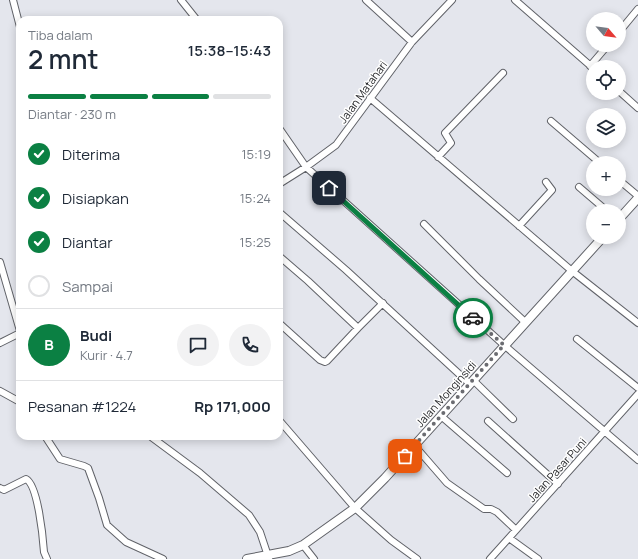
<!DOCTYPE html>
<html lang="id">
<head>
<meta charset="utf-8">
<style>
  :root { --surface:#fff; --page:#f2f2f3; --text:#1f2937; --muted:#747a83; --line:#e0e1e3; --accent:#0b8043 }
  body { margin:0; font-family:Manrope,sans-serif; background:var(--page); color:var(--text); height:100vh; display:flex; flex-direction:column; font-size:15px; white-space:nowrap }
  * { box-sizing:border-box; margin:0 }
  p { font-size:13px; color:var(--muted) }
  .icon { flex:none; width:22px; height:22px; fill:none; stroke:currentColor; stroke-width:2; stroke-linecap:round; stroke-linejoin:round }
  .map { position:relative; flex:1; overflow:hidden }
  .panel { position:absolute; left:16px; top:16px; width:267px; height:424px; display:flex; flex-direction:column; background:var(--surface); border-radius:12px; box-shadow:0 2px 10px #0003 }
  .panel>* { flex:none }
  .needle { width:26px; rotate:118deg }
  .controls { position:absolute; left:586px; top:12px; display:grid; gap:8px }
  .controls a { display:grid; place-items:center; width:40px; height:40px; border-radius:50%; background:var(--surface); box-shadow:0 2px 10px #0003; font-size:20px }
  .pin { position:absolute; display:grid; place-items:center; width:34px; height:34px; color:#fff; margin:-17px; border-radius:8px; box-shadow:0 2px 6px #0006 }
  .courier { position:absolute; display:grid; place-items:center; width:40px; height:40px; margin:-20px; border:3px solid #0b8043; border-radius:50%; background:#fff; color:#222; box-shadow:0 1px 5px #0007 }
  .headline em { font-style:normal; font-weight:600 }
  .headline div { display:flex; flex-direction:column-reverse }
  .headline { display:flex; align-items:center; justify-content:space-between; height:68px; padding:0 12px }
  h1 { font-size:26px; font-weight:600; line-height:30px }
  .bar { display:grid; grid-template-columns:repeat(4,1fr); gap:6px 4px; align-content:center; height:48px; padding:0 12px }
  .bar i { height:5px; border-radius:3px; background:var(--line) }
  .bar .current { background:var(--accent) }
  .bar p { grid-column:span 4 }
  .line { display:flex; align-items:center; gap:10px; padding:0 12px; border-top:1px solid var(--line) }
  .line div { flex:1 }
  .round { display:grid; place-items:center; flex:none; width:42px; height:42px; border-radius:21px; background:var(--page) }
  ol { padding:0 12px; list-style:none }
  li { display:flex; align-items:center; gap:12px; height:44px }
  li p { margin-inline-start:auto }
  li .icon { padding:4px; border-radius:50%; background:var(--accent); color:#fff; stroke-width:4 }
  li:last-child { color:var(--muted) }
  li i { width:22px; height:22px; border:2px solid var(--line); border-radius:50% }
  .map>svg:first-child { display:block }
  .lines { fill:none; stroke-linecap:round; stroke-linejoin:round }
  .minor-casing { stroke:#606268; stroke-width:8 }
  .tertiary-casing { stroke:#606268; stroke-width:10 }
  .minor { stroke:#fff; stroke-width:6 }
  .tertiary { stroke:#fff; stroke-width:8 }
  .done { stroke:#6b6c71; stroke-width:4; stroke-dasharray:0 7.2 }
  .route { stroke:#0b8043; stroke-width:5 }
  .labels { text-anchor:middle; stroke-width:3; stroke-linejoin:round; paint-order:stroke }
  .street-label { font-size:11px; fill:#2a2b2e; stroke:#fff }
</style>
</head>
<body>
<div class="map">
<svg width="638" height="559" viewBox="0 0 638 559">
  <rect width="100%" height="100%" fill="#e4e6ed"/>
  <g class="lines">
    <g class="minor-casing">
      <path id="minor" d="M13,0L20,27
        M181,0L197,20
        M366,0L412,42
        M515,0L593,68
        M619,32L638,9
        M590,66L608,45
        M619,91L638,108
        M370,98L572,271L638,323
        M551,121L600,163
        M279,128L306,167L504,345L638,460
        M438,157L451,143L445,133L503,73
        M619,180L638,196
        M279,184L306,167L336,145L412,42L452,0
        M579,187L607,211
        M279,212L346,270L470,384
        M424,224L479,279L525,322
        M519,226L552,190L546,182
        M279,256L308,281L358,328L383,303
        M0,262L20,331
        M279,323L320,360L325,362L327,361L358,328
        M577,339L638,388
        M0,343L20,333
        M473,380L513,419
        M0,391L20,402
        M441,416L507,473
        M279,420L355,508L391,540L417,559
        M488,421L558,484
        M45,436L60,459L84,466L88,468L99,498L107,525L126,542L163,559
        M150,436L200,473L249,515L260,532L269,559
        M414,445L447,483L484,509H491L497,512L516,530
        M0,488L4,490L26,479C38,485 43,538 44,552L47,559
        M509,538L538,559
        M303,545L314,559
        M490,559L638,394"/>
    </g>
    <g class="tertiary-casing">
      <path id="tertiary" d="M619,219L638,198
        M247,559L289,551L303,545L355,508L385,478L603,237"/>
    </g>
    <use href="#minor" class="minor"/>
    <use href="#tertiary" class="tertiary"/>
  </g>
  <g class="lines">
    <path class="done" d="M405,456L504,345L473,318"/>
    <path class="route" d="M329,188L473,318"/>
  </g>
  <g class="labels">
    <g class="street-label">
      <text transform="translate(363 92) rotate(-54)" y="4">Jalan Matahari</text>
      <text transform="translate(446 394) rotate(-48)" y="4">Jalan Monginsidi</text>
      <text transform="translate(557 470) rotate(-48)" y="4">Jalan Pasar Puni</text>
    </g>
  </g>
</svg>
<div class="controls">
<a><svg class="needle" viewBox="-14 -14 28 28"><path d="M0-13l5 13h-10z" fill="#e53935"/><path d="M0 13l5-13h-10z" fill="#747a83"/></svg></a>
<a><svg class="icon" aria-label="locate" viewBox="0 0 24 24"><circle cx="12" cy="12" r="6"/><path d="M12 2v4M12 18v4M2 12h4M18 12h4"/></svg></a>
<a><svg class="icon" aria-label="layers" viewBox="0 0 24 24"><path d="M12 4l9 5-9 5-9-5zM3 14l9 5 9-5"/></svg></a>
<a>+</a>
<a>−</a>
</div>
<div class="pin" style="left:405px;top:456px;background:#ea580c"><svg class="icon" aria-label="bag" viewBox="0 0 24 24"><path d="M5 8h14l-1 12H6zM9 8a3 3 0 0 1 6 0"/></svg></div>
<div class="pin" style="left:329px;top:188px;background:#1f2937"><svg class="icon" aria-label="home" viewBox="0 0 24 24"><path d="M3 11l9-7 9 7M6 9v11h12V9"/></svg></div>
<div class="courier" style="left:473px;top:318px"><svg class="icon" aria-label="car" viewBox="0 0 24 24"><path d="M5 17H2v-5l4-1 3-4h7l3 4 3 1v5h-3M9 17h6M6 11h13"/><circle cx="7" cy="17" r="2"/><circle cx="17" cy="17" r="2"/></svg></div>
<section class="panel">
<div class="headline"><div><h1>2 mnt</h1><p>Tiba dalam</p></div><em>15:38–15:43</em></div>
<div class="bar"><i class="current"></i><i class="current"></i><i class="current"></i><i></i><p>Diantar · 230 m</p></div>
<ol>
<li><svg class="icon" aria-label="check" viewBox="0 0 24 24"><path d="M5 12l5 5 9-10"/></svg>Diterima<p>15:19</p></li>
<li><svg class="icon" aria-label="check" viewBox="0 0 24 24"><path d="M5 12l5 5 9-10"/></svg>Disiapkan<p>15:24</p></li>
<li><svg class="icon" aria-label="check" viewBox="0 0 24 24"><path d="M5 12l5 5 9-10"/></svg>Diantar<p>15:25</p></li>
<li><i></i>Sampai</li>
</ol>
<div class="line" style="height:72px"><b class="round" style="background:var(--accent);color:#fff">B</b><div><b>Budi</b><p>Kurir · 4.7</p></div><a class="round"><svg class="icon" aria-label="chat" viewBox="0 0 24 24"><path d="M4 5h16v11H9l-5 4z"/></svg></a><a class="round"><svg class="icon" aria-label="phone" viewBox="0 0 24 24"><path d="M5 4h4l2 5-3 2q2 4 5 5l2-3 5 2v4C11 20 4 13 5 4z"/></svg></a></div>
<div class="line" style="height:52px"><div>Pesanan #1224</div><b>Rp 171,000</b></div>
</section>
</div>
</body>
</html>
